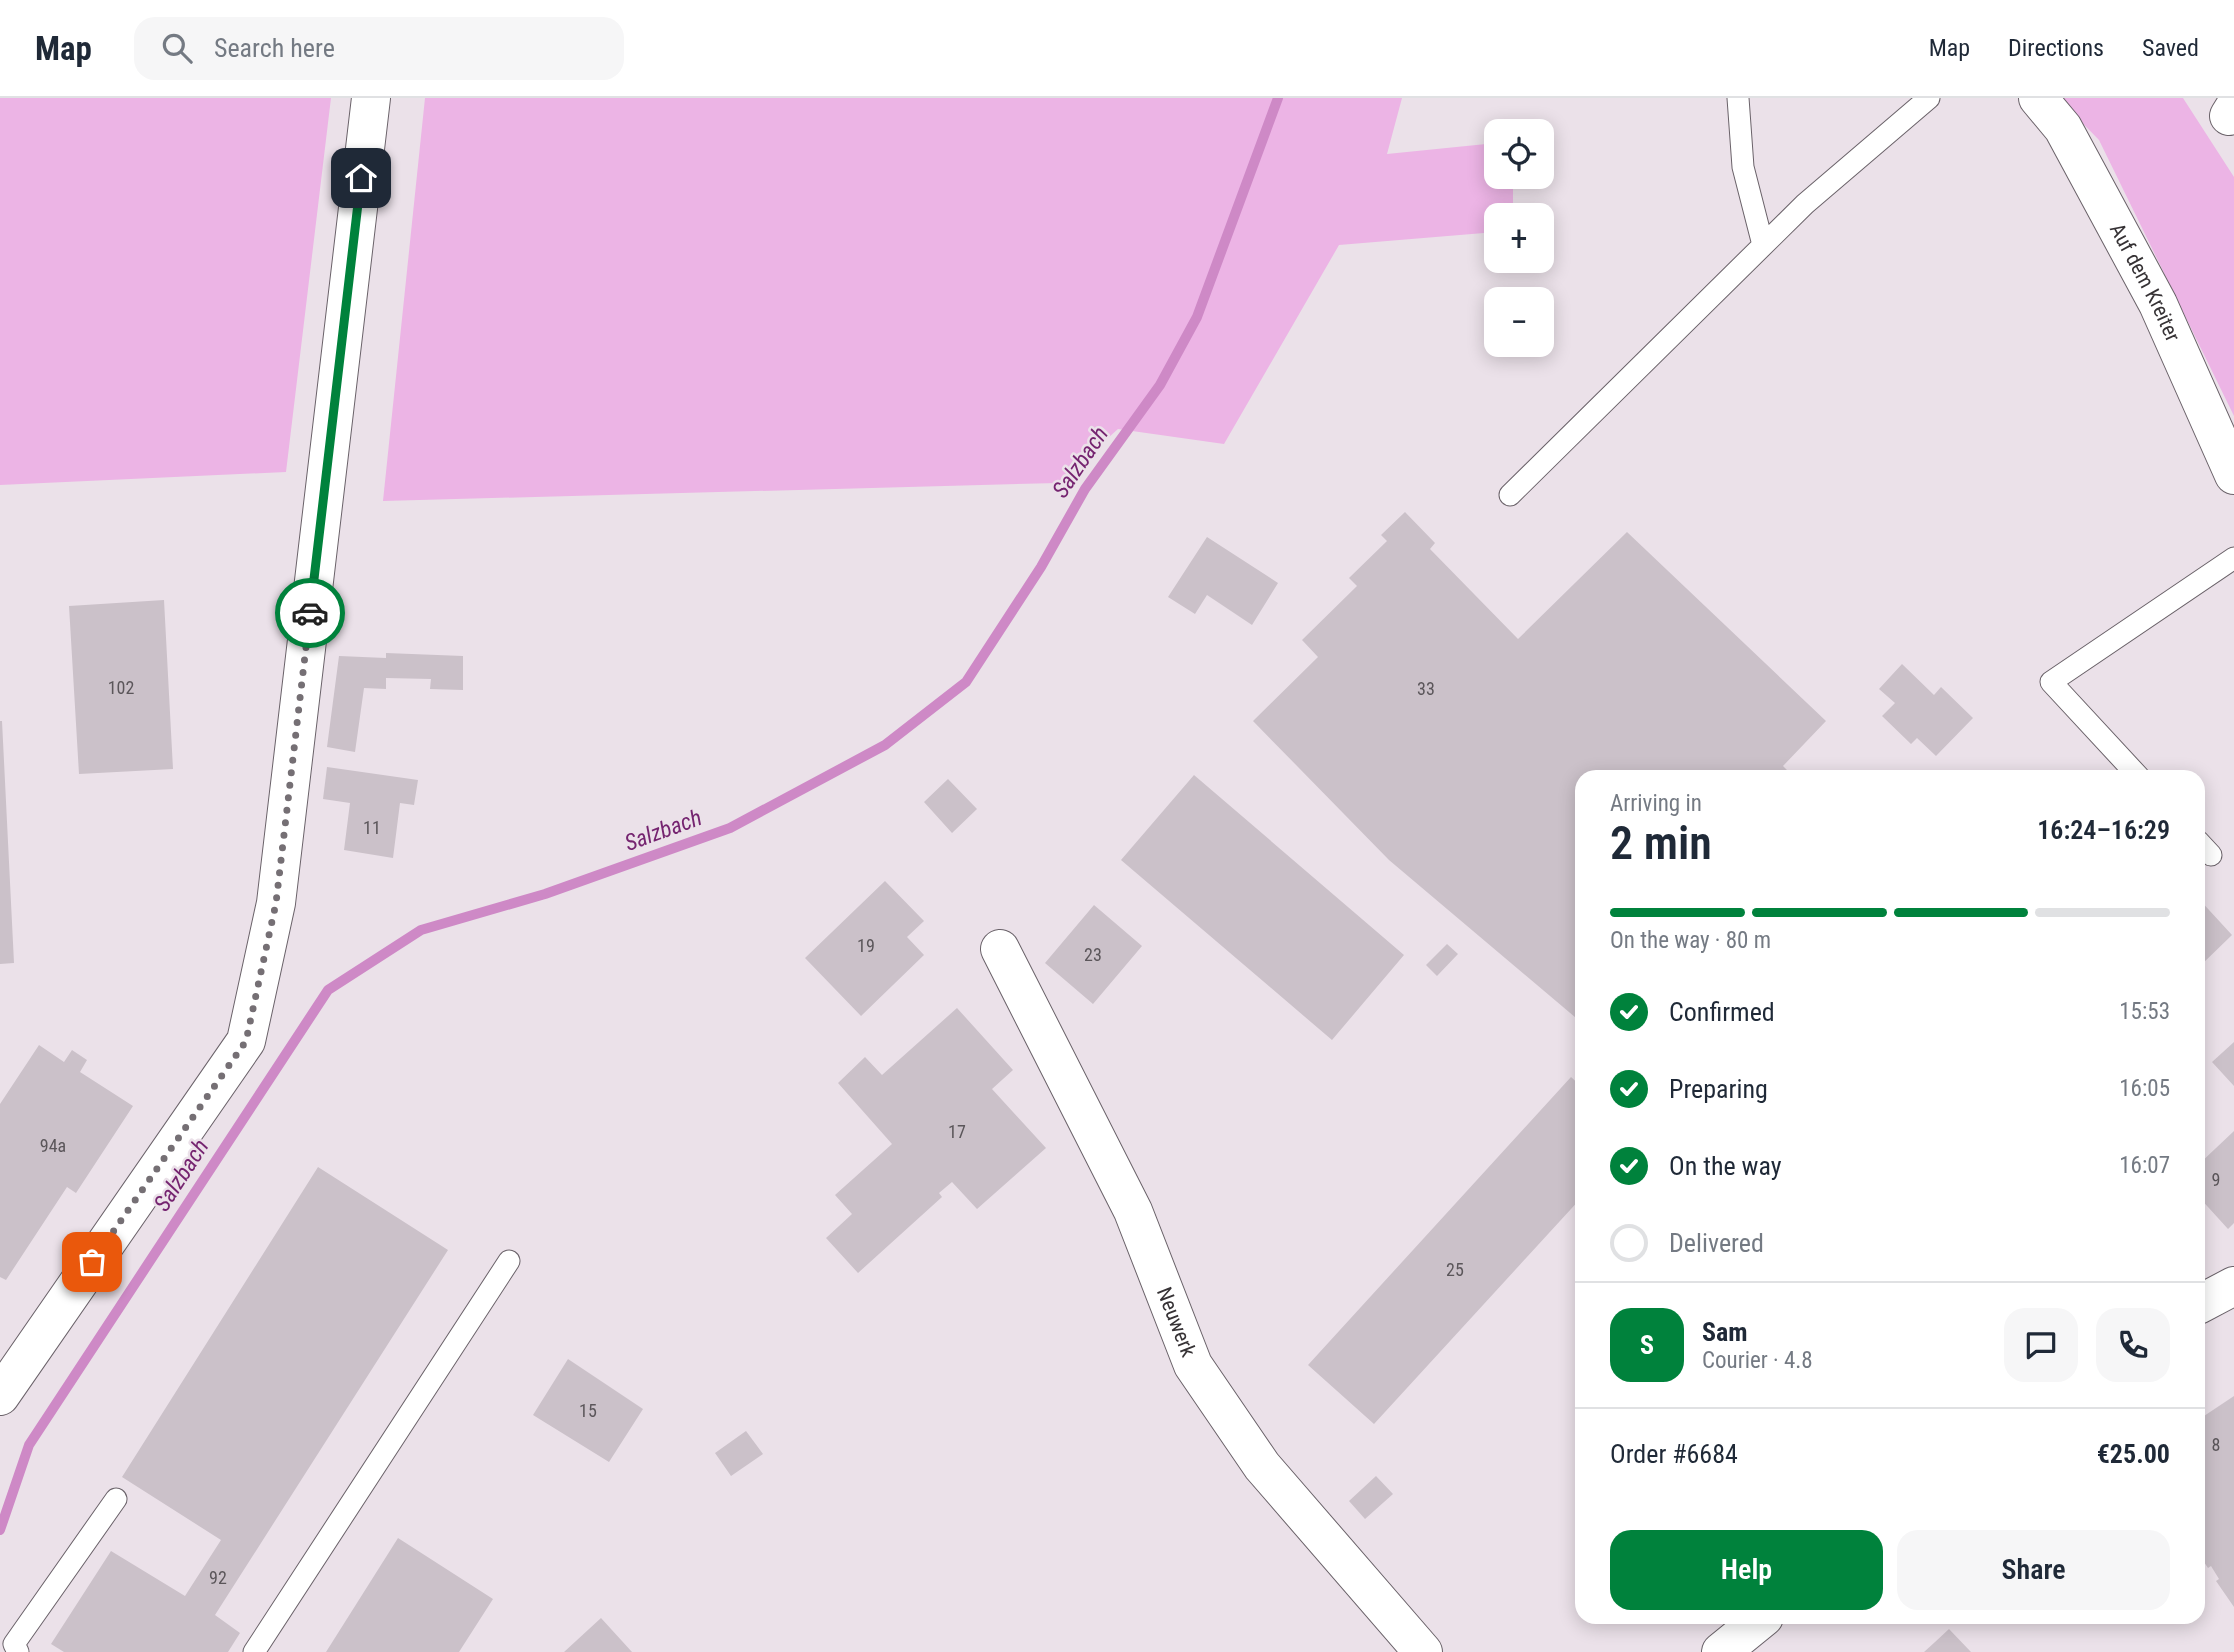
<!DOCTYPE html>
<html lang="en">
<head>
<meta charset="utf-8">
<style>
  :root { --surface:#fff; --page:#f6f6f7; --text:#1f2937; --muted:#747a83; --line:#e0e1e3; --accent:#00823c }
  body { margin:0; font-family:"Roboto Condensed",sans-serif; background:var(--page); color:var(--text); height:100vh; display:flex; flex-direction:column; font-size:26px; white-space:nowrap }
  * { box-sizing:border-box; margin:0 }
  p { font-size:23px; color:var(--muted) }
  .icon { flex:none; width:38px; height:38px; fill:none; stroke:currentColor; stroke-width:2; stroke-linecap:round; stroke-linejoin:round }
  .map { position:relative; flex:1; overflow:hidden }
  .drawer { position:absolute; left:1575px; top:672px; width:630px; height:854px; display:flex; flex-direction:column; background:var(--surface); border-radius:21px; box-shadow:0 4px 18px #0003 }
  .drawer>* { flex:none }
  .fabs { position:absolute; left:1484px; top:21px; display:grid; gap:14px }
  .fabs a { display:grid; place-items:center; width:70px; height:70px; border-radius:14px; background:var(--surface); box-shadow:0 4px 18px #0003; font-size:35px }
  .pin { position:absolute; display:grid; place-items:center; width:60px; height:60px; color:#fff; margin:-30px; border-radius:14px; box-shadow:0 4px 10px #0006 }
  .courier { position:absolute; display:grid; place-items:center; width:70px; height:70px; margin:-35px; border:5px solid #00823c; border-radius:50%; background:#fff; color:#222; box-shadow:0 2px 9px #0007 }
  .overview em { font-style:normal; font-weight:600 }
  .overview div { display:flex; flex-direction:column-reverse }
  .overview { display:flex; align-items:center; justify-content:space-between; height:119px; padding:0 35px }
  h1 { font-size:46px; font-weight:600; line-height:52px }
  .bar { display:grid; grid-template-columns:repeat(4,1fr); gap:10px 7px; align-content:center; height:84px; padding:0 35px }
  .bar i { height:9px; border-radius:5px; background:var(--line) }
  .bar .selected { background:var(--accent) }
  .bar p { grid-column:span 4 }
  .line { display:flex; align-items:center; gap:18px; padding:0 35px; border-top:2px solid var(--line) }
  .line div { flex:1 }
  .round { display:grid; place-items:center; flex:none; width:74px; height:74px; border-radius:21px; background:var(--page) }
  ol { padding:0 35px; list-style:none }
  li { display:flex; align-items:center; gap:21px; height:77px }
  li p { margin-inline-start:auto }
  li .icon { padding:7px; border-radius:50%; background:var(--accent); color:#fff; stroke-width:4 }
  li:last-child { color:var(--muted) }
  li i { width:38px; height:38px; border:4px solid var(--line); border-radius:50% }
  .button { display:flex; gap:14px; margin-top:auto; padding:14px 35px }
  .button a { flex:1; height:80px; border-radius:21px; background:var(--accent); color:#fff; font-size:28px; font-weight:600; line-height:80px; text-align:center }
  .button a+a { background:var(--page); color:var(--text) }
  header { display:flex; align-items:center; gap:42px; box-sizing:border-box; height:98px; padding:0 35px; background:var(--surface); border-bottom:2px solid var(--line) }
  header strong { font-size:33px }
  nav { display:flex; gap:38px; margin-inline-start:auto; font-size:24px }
  .search { width:490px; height:63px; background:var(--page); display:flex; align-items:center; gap:18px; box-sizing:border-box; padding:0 24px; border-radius:21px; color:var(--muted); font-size:26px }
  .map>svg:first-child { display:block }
  .green { fill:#ecb4e5 }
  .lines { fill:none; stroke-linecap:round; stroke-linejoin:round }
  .stream { stroke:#ce89c6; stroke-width:10 }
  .building { fill:#cbc1c9 }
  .lane-casing { stroke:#6a6269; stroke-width:23 }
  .street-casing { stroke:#6a6269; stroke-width:40 }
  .lane { stroke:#fff; stroke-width:21 }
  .street { stroke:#fff; stroke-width:38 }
  .done { stroke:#756f74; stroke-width:7; stroke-dasharray:0 12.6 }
  .route { stroke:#00823c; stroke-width:9 }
  .labels { text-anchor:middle; stroke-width:5; stroke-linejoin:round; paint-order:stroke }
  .number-label { font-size:18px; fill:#5b565a }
  .street-label { font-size:21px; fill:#363235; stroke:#ebe1e9 }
  .water-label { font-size:23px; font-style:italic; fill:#752470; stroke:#ebe1e9 }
</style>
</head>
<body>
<header>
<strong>Map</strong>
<div class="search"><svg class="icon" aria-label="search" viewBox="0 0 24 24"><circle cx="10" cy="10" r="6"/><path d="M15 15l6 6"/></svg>Search here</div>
<nav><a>Map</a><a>Directions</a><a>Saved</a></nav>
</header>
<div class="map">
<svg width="2234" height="1554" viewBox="0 0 2234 1554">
  <rect width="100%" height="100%" fill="#ebe1e9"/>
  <path class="green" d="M0,0H331L286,374L0,387Z
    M425,0H1402L1387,56L1496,45V79H1513V117H1496V134L1339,147L1224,346L1118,331L1058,385L383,403Z
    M2058,0H2183L2234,79V318L2099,42Z"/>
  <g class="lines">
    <path class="stream" d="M0,1432L29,1347L328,892L421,832L545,796L730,730L885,647L966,584L1041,469L1085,391L1160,287L1197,219L1278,0"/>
  </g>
  <path class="building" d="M1405,414L1435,445L1430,451L1518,541L1627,434L1826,623L1783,668L1794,679H1582V925L1389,762L1253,623L1318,559L1302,542L1357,488L1349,480L1387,443L1381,437Z
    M1207,439L1278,485L1252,527L1207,497L1195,516L1168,499Z
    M164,502L173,671L79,676L69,508Z
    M386,555L463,558V592L430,591L431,581L386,580V591L364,590L355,654L327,649L339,558L386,560Z
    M1902,566L1934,597L1941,589L1973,620L1936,658L1917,640L1911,646L1882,618L1895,605L1879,591Z
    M0,623H2L14,865L0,866Z
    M327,669L418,682L414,707L400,705L393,760L344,752L350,705L323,701Z
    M1194,677L1404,857L1332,942L1121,762Z
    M948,681L977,711L952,735L924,704Z
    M885,783L924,823L907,839L924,857L861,918L805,860Z
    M2198,800L2232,837L2198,870Z
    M1094,807L1142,848L1093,906L1045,865Z
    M1447,846L1458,856L1437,878L1426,867Z
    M957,910L1013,972L992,991L1046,1050L977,1111L952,1084L939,1095L942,1099L858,1175L826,1140L852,1116L835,1097L892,1046L838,985L865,959L882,977Z
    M2234,944V988L2212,964Z
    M39,947L64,964L72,952L87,962L80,974L133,1008L76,1095L67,1089L6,1182L0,1179V1006Z
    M1571,979L1582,989V1099L1374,1326L1308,1267Z
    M2234,1033V1125L2228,1131L2198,1098V1067Z
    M318,1069L448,1152L215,1517L240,1535L228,1554H64L51,1546L111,1453L185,1498L221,1442L122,1379Z
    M568,1261L643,1311L609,1364L533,1317Z
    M2234,1298V1509L2216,1483L2219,1481L2211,1468L2208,1470L2198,1455V1322Z
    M746,1333L763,1356L731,1378L715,1355Z
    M1376,1378L1393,1396L1365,1421L1349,1403Z
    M398,1440L493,1501L459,1554H326Z
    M601,1520L632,1554H564Z
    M1949,1531L1971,1554H1924L1935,1544Z"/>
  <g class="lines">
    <g class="lane-casing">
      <path id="lane" d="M1738,0L1743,69L1763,147
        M1510,397L1805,106L1929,0
        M2139,679L2051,584L2234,460
        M2198,743L2211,757
        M18,1554L14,1546L116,1401
        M254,1554L509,1163"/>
    </g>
    <g class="street-casing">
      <g id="street">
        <path id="s1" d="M2038,0L2063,30L2158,206L2234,377"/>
        <path d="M2229,18L2234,10"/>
        <path id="s2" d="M1000,851L1133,1113L1193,1267L1262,1368L1423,1554"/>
        <path d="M2198,1207L2234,1188"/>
        <path d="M0,1298L246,943L276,805L371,0"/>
        <path d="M1721,1554L1764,1519"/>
      </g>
    </g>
    <use href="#lane" class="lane"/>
    <use href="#street" class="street"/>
  </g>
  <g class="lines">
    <path class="done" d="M92,1164L246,943L276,805L310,515"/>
    <path class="route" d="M310,515L361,80"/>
  </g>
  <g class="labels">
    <g class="number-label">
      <text x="121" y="596">102</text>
      <text x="1426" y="597">33</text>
      <text x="372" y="736">11</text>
      <text x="866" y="854">19</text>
      <text x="1093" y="863">23</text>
      <text x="957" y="1040">17</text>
      <text x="53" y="1054">94a</text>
      <text x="2216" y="1088">9</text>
      <text x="1455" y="1178">25</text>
      <text x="588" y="1319">15</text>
      <text x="2216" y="1353">8</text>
      <text x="218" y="1486">92</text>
    </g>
    <g class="street-label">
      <text dy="7" stroke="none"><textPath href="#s1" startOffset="214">Auf dem Kreiter</textPath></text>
      <text dy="7" stroke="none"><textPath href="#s2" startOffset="413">Neuwerk</textPath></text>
    </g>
    <g class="water-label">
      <text transform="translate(1080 364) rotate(-56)" y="8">Salzbach</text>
      <text transform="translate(663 732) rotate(-20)" y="8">Salzbach</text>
      <text transform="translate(181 1077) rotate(-57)" y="8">Salzbach</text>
    </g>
  </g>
</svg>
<div class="fabs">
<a><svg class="icon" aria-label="locate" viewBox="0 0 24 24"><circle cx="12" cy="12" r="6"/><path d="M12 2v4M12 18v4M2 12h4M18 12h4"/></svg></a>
<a>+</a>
<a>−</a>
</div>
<div class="pin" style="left:92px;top:1164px;background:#ea580c"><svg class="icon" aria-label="bag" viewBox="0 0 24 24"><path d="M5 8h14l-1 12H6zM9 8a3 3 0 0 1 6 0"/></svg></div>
<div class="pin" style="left:361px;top:80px;background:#1f2937"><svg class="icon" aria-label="home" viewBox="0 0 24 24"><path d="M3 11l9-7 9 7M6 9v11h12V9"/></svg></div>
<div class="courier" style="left:310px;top:515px"><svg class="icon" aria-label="car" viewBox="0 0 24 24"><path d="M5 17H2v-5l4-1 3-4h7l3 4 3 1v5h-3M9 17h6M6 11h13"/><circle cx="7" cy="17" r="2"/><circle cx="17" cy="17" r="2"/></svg></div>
<section class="drawer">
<div class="overview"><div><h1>2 min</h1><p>Arriving in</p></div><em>16:24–16:29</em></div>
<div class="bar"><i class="selected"></i><i class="selected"></i><i class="selected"></i><i></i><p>On the way · 80 m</p></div>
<ol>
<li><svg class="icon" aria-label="check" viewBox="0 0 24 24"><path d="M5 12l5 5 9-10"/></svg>Confirmed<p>15:53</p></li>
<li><svg class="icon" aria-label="check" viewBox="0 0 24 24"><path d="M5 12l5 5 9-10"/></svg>Preparing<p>16:05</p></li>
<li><svg class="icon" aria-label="check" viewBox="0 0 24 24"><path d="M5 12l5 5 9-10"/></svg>On the way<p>16:07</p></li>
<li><i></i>Delivered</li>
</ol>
<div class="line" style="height:126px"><b class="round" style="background:var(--accent);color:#fff">S</b><div><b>Sam</b><p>Courier · 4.8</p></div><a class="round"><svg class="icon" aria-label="chat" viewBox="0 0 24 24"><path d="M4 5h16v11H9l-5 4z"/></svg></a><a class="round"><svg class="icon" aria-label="phone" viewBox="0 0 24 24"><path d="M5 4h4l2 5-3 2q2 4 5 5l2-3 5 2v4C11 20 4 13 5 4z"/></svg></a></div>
<div class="line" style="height:91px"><div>Order #6684</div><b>€25.00</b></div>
<div class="button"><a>Help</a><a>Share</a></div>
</section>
</div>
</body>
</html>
